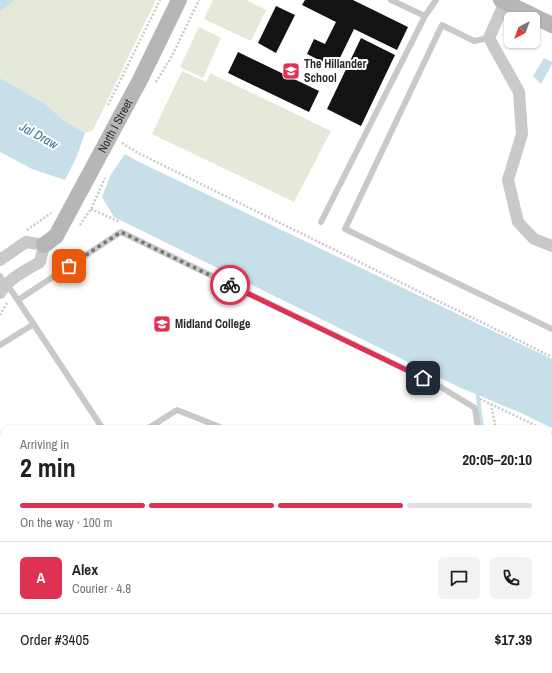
<!DOCTYPE html>
<html lang="en">
<head>
<meta charset="utf-8">
<style>
  :root { --surface:#fff; --page:#f2f2f2; --text:#202124; --muted:#757577; --line:#e0e0e0; --accent:#df3252 }
  body { margin:0; font-family:"Archivo Narrow",sans-serif; background:var(--page); color:var(--text); height:100vh; display:flex; flex-direction:column; font-size:15px; white-space:nowrap }
  * { box-sizing:border-box; margin:0 }
  p { font-size:13px; color:var(--muted) }
  .icon { flex:none; width:22px; height:22px; fill:none; stroke:currentColor; stroke-width:2; stroke-linecap:round; stroke-linejoin:round }
  .map { position:relative; flex:1; overflow:hidden }
  .side { position:absolute; left:0px; top:425px; width:552px; height:248px; display:flex; flex-direction:column; background:var(--surface); border-radius:12px 12px 0 0; box-shadow:0 1px 3px #0004 }
  .side>* { flex:none }
  .needle { width:26px; rotate:221deg }
  .fabs { position:absolute; left:504px; top:12px; display:grid; gap:8px }
  .fabs a { display:grid; place-items:center; width:36px; height:36px; border-radius:6px; background:var(--surface); box-shadow:0 1px 3px #0004; font-size:20px }
  .pin { position:absolute; display:grid; place-items:center; width:34px; height:34px; color:#fff; margin:-17px; border-radius:8px; box-shadow:0 2px 6px #0006 }
  .courier { position:absolute; display:grid; place-items:center; width:40px; height:40px; margin:-20px; border:3px solid #df3252; border-radius:50%; background:#fff; color:#222; box-shadow:0 1px 5px #0007 }
  .headline em { font-style:normal; font-weight:700 }
  .headline div { display:flex; flex-direction:column-reverse }
  .headline { display:flex; align-items:center; justify-content:space-between; height:68px; padding:0 20px }
  h1 { font-size:26px; font-weight:700; line-height:30px }
  .bar { display:grid; grid-template-columns:repeat(4,1fr); gap:6px 4px; align-content:center; height:48px; padding:0 20px }
  .bar i { height:5px; border-radius:3px; background:var(--line) }
  .bar .current { background:var(--accent) }
  .bar p { grid-column:span 4 }
  .line { display:flex; align-items:center; gap:10px; padding:0 20px; border-top:1px solid var(--line) }
  .line div { flex:1 }
  .round { display:grid; place-items:center; flex:none; width:42px; height:42px; border-radius:6px; background:var(--page) }
  .map>svg:first-child { display:block }
  .green { fill:#e4e9da }
  .water { fill:#c6dfe9 }
  .lines { fill:none; stroke-linecap:round; stroke-linejoin:round }
  .stream { stroke:#c6dfe9; stroke-width:4 }
  .building { fill:#131313 }
  .path { stroke:#c9c9c9; stroke-width:2.5; stroke-dasharray:2 2; stroke-linecap:butt }
  .lane { stroke:#c9c9c9; stroke-width:6 }
  .street { stroke:#c9c9c9; stroke-width:12 }
  .secondary { stroke:#b6b6b6; stroke-width:16 }
  .done { stroke:#767676; stroke-width:4; stroke-dasharray:0 7.2 }
  .route { stroke:#df3252; stroke-width:5 }
  .labels { text-anchor:middle; stroke-width:4; stroke-linejoin:round; paint-order:stroke }
  .poi-label { font-size:12px; font-weight:bold; fill:#2c2c2c; stroke:#fff; text-anchor:start }
  .street-label { font-size:12px; fill:#2c2c2c; stroke:#fff }
  .water-label { font-size:13px; font-style:italic; fill:#3d758b; stroke:#fff }
</style>
</head>
<body>
<div class="map">
<svg width="552" height="673" viewBox="0 0 552 673">
  <rect width="100%" height="100%" fill="#fff"/>
  <path class="green" d="M15,0H156L93,130L85,133L63,120L44,103L0,78V12Z
    M213,0H246L266,10L251,41L204,19Z
    M199,27L221,38L203,78L180,67Z
    M182,71L206,82L210,73L331,131L294,202L152,134Z"/>
  <path class="water" d="M0,0H15L0,12Z
    M544,58L552,62V64L541,84L533,76Z
    M0,78L44,103L63,120L85,133L77,156L65,180L32,169L0,152Z
    M125,154L139,162L552,359V428L521,413L461,388L114,217L102,197L110,176Z"/>
  <g class="lines">
    <path class="stream" d="M477,390L482,429"/>
  </g>
  <path class="building" d="M305,0H353L408,27L397,50L354,29L335,68L307,54L314,39L325,44L336,22L302,5Z
    M276,6L295,15L276,53L258,43Z
    M361,38L395,55L361,126L327,109Z
    M238,52L319,91L309,112L228,73Z
    M161,669H224L217,673H176Z"/>
  <g class="lines">
    <path class="path" d="M156,82L172,56L199,0
      M108,105L160,0
      M122,143L138,153L552,357
      M91,209L120,222
      M80,225L91,209L105,178
      M27,230L51,213
      M54,260L61,252
      M0,315L7,303
      M480,399L543,429
      M491,404L496,429
      M186,429L191,426
      M548,431L552,433
      M548,443H552
      M548,630H552
      M548,639H552
      M313,669L315,673
      M270,673L277,669
      M424,673L434,669
      M528,673L543,670"/>
    <path class="lane" d="M391,0L425,16
      M489,38L474,41L442,25L345,229L552,329
      M321,222L425,16L436,0
      M0,276L5,285L11,290L103,429
      M18,300L121,232L434,383L475,408L478,429
      M0,345L34,324
      M147,429L177,410L225,429
      M548,609H551
      M100,669L103,673
      M385,669L388,673"/>
    <path class="street" d="M505,2L489,38L519,92L522,134L508,180L518,222L534,239L552,246
      M0,260L26,242L44,245L40,262C25,271 9,278 0,293
      M548,658H552
      M473,673L487,669"/>
    <g class="secondary">
      <path d="M501,0L552,25"/>
      <path id="s1" d="M44,245L56,236L140,80L179,0"/>
    </g>
  </g>
  <g class="lines">
    <path class="done" d="M69,266L121,232L230,285"/>
    <path class="route" d="M230,285L423,378"/>
  </g>
  <defs>
    <g id="school-square" transform="scale(0.9)"><rect x="-9" y="-9" width="18" height="18" rx="4" fill="#df3252" stroke="#fff"/><path d="M0-5L7-2L0 1L-7-2ZM-4 1L0 2.5L4 1V4Q0 6-4 4Z" fill="#fff"/></g>
    <g id="university-square" transform="scale(0.9)"><rect x="-9" y="-9" width="18" height="18" rx="4" fill="#df3252" stroke="#fff"/><path d="M0-5L7-2L0 1L-7-2ZM-4 1L0 2.5L4 1V4Q0 6-4 4Z" fill="#fff"/></g>
  </defs>
  <g fill-rule="evenodd">
    <use href="#school-square" x="291" y="71"/>
    <use href="#university-square" x="162" y="324"/>
  </g>
  <g class="labels">
    <g class="poi-label">
      <text x="304" y="68">The Hillander<tspan x="304" dy="14">School</tspan></text>
      <text x="175" y="328">Midland College</text>
    </g>
    <g class="street-label">
      <text dy="4" stroke="none"><textPath href="#s1" startOffset="140">North I Street</textPath></text>
    </g>
    <g class="water-label">
      <text transform="translate(39 135) rotate(29)" y="5">Jal Draw</text>
    </g>
  </g>
</svg>
<div class="fabs">
<a><svg class="needle" viewBox="-14 -14 28 28"><path d="M0-13l5 13h-10z" fill="#e53935"/><path d="M0 13l5-13h-10z" fill="#757577"/></svg></a>
</div>
<div class="pin" style="left:69px;top:266px;background:#ea580c"><svg class="icon" aria-label="bag" viewBox="0 0 24 24"><path d="M5 8h14l-1 12H6zM9 8a3 3 0 0 1 6 0"/></svg></div>
<div class="pin" style="left:423px;top:378px;background:#1f2937"><svg class="icon" aria-label="home" viewBox="0 0 24 24"><path d="M3 11l9-7 9 7M6 9v11h12V9"/></svg></div>
<div class="courier" style="left:230px;top:285px"><svg class="icon" aria-label="bike" viewBox="0 0 24 24"><circle cx="6" cy="16" r="4"/><circle cx="18" cy="16" r="4"/><path d="M6 16l4-8h5l3 8M10 8l3 8H6M13 5h3"/></svg></div>
<section class="side">
<div class="headline"><div><h1>2 min</h1><p>Arriving in</p></div><em>20:05–20:10</em></div>
<div class="bar"><i class="current"></i><i class="current"></i><i class="current"></i><i></i><p>On the way · 100 m</p></div>
<div class="line" style="height:72px"><b class="round" style="background:var(--accent);color:#fff">A</b><div><b>Alex</b><p>Courier · 4.8</p></div><a class="round"><svg class="icon" aria-label="chat" viewBox="0 0 24 24"><path d="M4 5h16v11H9l-5 4z"/></svg></a><a class="round"><svg class="icon" aria-label="phone" viewBox="0 0 24 24"><path d="M5 4h4l2 5-3 2q2 4 5 5l2-3 5 2v4C11 20 4 13 5 4z"/></svg></a></div>
<div class="line" style="height:52px"><div>Order #3405</div><b>$17.39</b></div>
</section>
</div>
</body>
</html>
